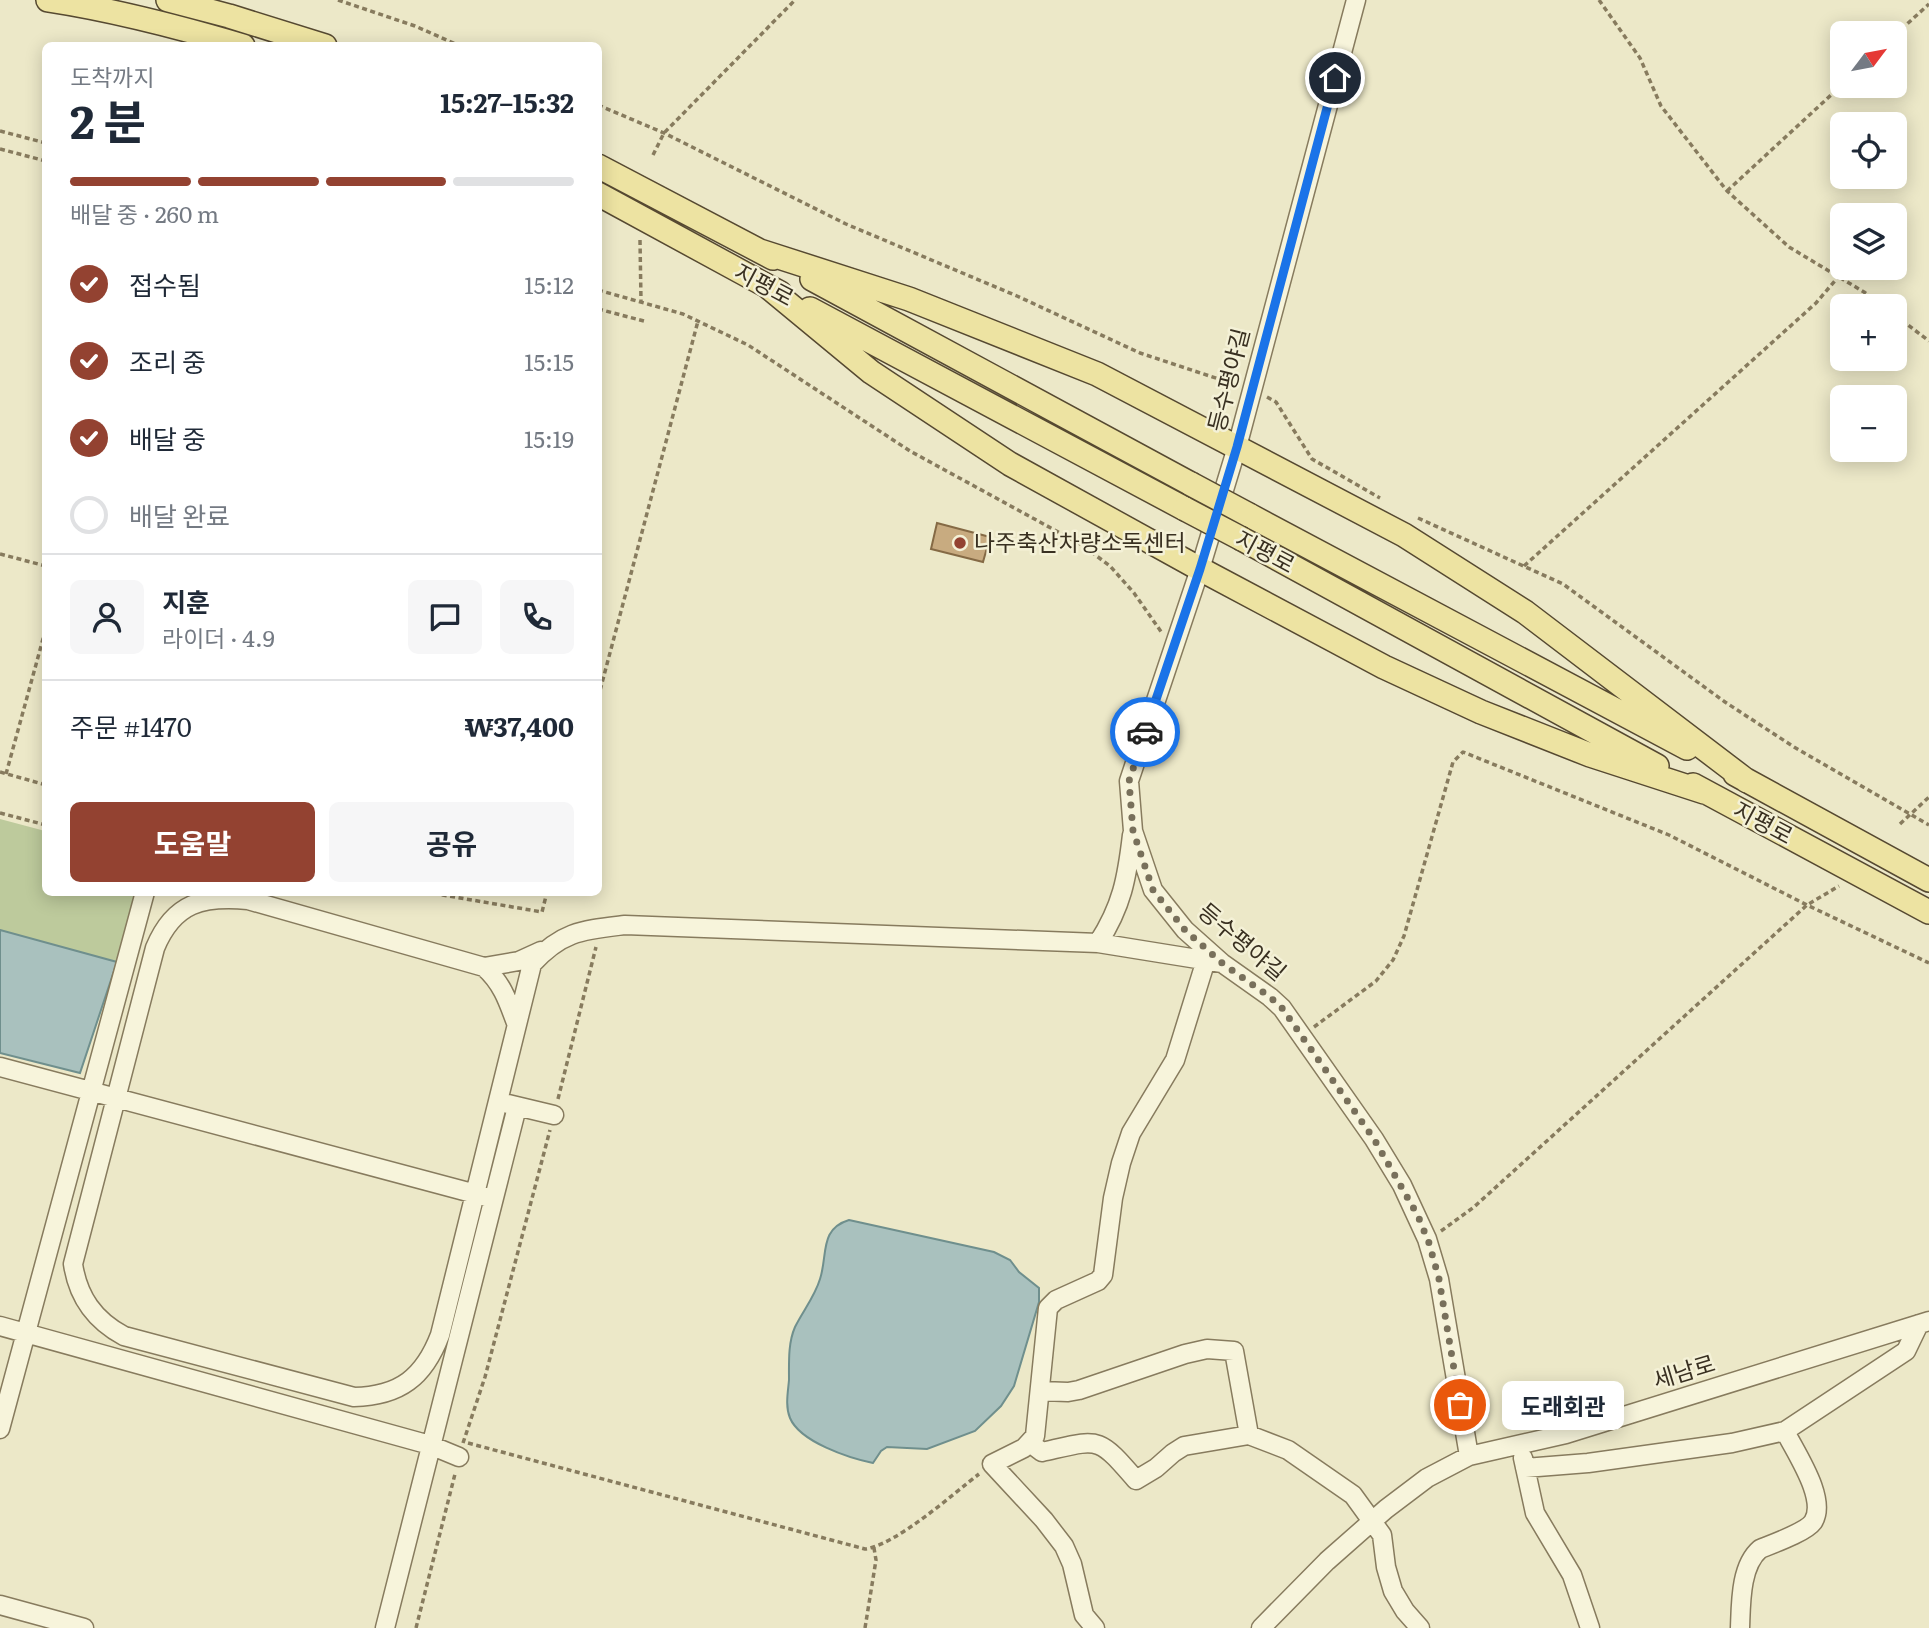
<!DOCTYPE html>
<html lang="ko">
<head>
<meta charset="utf-8">
<style>
  :root { --surface:#fff; --page:#f6f6f7; --text:#1f2937; --muted:#747a83; --line:#e0e1e3; --accent:#934231 }
  body { margin:0; font-family:Literata,"Noto Sans KR",serif; background:var(--page); color:var(--text); height:100vh; display:flex; flex-direction:column; font-size:26px; white-space:nowrap }
  * { box-sizing:border-box; margin:0 }
  p { font-size:23px; color:var(--muted) }
  .icon { flex:none; width:38px; height:38px; fill:none; stroke:currentColor; stroke-width:2; stroke-linecap:round; stroke-linejoin:round }
  .map { position:relative; flex:1; overflow:hidden }
  .details { position:absolute; left:42px; top:42px; width:560px; height:854px; display:flex; flex-direction:column; background:var(--surface); border-radius:10px; box-shadow:0 4px 18px #0003 }
  .details>* { flex:none }
  .needle { width:46px; rotate:58deg }
  .tools { position:absolute; left:1830px; top:21px; display:grid; gap:14px }
  .tools a { display:grid; place-items:center; width:77px; height:77px; border-radius:10px; background:var(--surface); box-shadow:0 4px 18px #0003; font-size:35px }
  .pin { position:absolute; display:grid; place-items:center; width:60px; height:60px; color:#fff; margin:-30px; border:4px solid #fff; border-radius:50%; box-shadow:0 2px 7px #0007 }
  .courier { position:absolute; display:grid; place-items:center; width:70px; height:70px; margin:-35px; border:5px solid #1a73e8; border-radius:50%; background:#fff; color:#222; box-shadow:0 2px 9px #0007 }
  .bubble { position:absolute; height:49px; border-radius:10px; background:var(--surface); box-shadow:0 4px 18px #0003; font-size:23px; font-weight:700; line-height:49px; text-align:center }
  .summary em { font-style:normal; font-weight:700 }
  .summary div { display:flex; flex-direction:column-reverse }
  .summary { display:flex; align-items:center; justify-content:space-between; height:119px; padding:0 28px }
  h1 { font-size:46px; font-weight:700; line-height:52px }
  .bar { display:grid; grid-template-columns:repeat(4,1fr); gap:10px 7px; align-content:center; height:84px; padding:0 28px }
  .bar i { height:9px; border-radius:5px; background:var(--line) }
  .bar .active { background:var(--accent) }
  .bar p { grid-column:span 4 }
  .line { display:flex; align-items:center; gap:18px; padding:0 28px; border-top:2px solid var(--line) }
  .line div { flex:1 }
  .round { display:grid; place-items:center; flex:none; width:74px; height:74px; border-radius:10px; background:var(--page) }
  ol { padding:0 28px; list-style:none }
  li { display:flex; align-items:center; gap:21px; height:77px }
  li p { margin-inline-start:auto }
  li .icon { padding:7px; border-radius:50%; background:var(--accent); color:#fff; stroke-width:4 }
  li:last-child { color:var(--muted) }
  li i { width:38px; height:38px; border:4px solid var(--line); border-radius:50% }
  .button { display:flex; gap:14px; margin-top:auto; padding:14px 28px }
  .button a { flex:1; height:80px; border-radius:10px; background:var(--accent); color:#fff; font-size:28px; font-weight:700; line-height:80px; text-align:center }
  .button a+a { background:var(--page); color:var(--text) }
  .map>svg:first-child { display:block }
  .green { fill:#bdca9c }
  .water { fill:#a9c1be; stroke:#6f8f8d; stroke-width:2 }
  .building { fill:#c8ab80; stroke:#856a45; stroke-width:2 }
  .lines { fill:none; stroke-linecap:round; stroke-linejoin:round }
  .minor-casing { stroke:#877b5e; stroke-width:21 }
  .major-casing { stroke:#564931; stroke-width:26 }
  .path { stroke:#877b5e; stroke-width:3.5; stroke-dasharray:5 3.5; stroke-linecap:butt }
  .minor { stroke:#f7f4db; stroke-width:18 }
  .major { stroke:#ede3a2; stroke-width:23 }
  .major-bridge-casing { stroke:#564931; stroke-width:26; stroke-linecap:butt }
  .major-bridge { stroke:#ede3a2; stroke-width:23 }
  .done { stroke:#78705b; stroke-width:7; stroke-dasharray:0 12.6 }
  .route { stroke:#1a73e8; stroke-width:9 }
  .poi-dot { fill:#934231; stroke:#f4f1d7; stroke-width:2.5 }
  .labels { text-anchor:middle; stroke-width:5; stroke-linejoin:round; paint-order:stroke }
  .street-label { font-size:23px; fill:#393021; stroke:#f4f1d7 }
  .poi-label { font-size:23px; fill:#393021; stroke:#f4f1d7; text-anchor:start }
</style>
</head>
<body>
<div class="map">
<svg width="1929" height="1628" viewBox="0 0 1929 1628">
  <rect width="100%" height="100%" fill="#ece8c8"/>
  <path class="green" d="M0,819L45,831L46,892L137,893L117,962L0,930Z"/>
  <path class="water" d="M0,930L117,962L80,1073L0,1053Z
    M849,1220L994,1252L1010,1260L1019,1272L1039,1288V1302L1014,1386L1001,1406L975,1431L927,1449L887,1447L881,1451L873,1463C849,1458 800,1442 790,1418C785,1406 788,1392 789,1380C789,1362 788,1343 795,1327C803,1311 815,1296 820,1279C828,1255 819,1229 849,1220Z"/>
  <path class="building" d="M937,523L990,537L983,562L931,549Z"/>
  <g class="lines">
    <g class="minor-casing">
      <path id="minor" d="M1356,0L1237,447L1200,569L1129,781L1133,831L1153,890L1185,930L1222,963L1270,997L1282,1008L1374,1139L1402,1185L1427,1239L1439,1279L1469,1456
        M1098,943C1122,906 1127,878 1132,835
        M484,967L519,961L541,951
        M516,1023C508,1001 502,983 484,967L248,900C203,896 174,902 155,948L73,1264C78,1297 94,1320 124,1336L354,1397C400,1396 424,1377 440,1335L532,964C562,931 583,930 625,925L1098,943L1222,963
        M0,1067L487,1197
        M508,1104L554,1115
        M0,1326L430,1445L459,1457
        M1041,1391L1068,1392L1079,1390L1185,1354L1207,1349L1234,1351L1249,1435L1288,1450L1353,1495L1382,1535L1386,1567L1393,1591L1405,1611L1420,1628
        M0,1429L145,892
        M1030,1443L1042,1452C1100,1439 1097,1435 1136,1480L1156,1468L1173,1453L1184,1446L1249,1435
        M1523,1458L1535,1513L1572,1575L1590,1628
        M1525,1468L1588,1463L1732,1443L1785,1431L1906,1351L1919,1324
        M0,1605L84,1628
        M385,1628L517,1107
        M1095,1628L1084,1615L1072,1564L1064,1546L1044,1520L992,1464L1024,1448L1035,1436L1048,1308L1056,1300L1098,1281L1103,1275L1113,1198L1121,1163L1131,1133L1175,1060L1206,960
        M1261,1628L1327,1561L1386,1509L1427,1478L1469,1456L1566,1434L1929,1321
        M1740,1628C1741,1604 1740,1566 1760,1549C1772,1544 1806,1532 1813,1522C1828,1499 1795,1452 1785,1431"/>
    </g>
    <g class="major-casing">
      <path id="major" d="M48,0C114,10 179,27 243,46
        M168,0L229,16L325,46
        M598,166L773,258
        M598,194L780,293
        M760,251L909,299L1097,374L1404,535L1525,612L1747,781
        M812,279L1191,484
        M767,286L871,372L1010,464L1200,569L1384,667L1481,712L1590,755L1704,792
        M810,309L1185,509
        M1249,515L1687,748
        M1242,539L1657,766
        M1735,774L1929,880
        M1693,785L1929,912"/>
    </g>
    <path class="path" d="M338,0L415,26L460,46
      M1599,0L1640,58L1661,106L1727,191L1789,247L1864,292L1883,306
      M1895,35L1929,4
      M598,105L664,133L846,224L1017,296L1140,353L1237,385
      M0,131L46,143
      M0,149L46,161
      M653,155L664,133L795,0
      M1727,191L1843,84
      M640,240L641,301
      M598,290L683,314L748,345L910,451L1082,545L1110,566L1134,593L1162,633
      M598,309L644,321
      M1895,315L1929,341
      M1267,397L1276,402L1312,459L1380,498
      M1418,518L1563,584L1725,702L1794,747L1929,825
      M0,554L46,566
      M1524,566L1816,303L1839,276
      M598,698L698,321
      M0,772L46,785
      M6,774L46,628
      M0,813L46,825
      M1900,824L1929,797
      M425,892L542,912L547,892
      M1314,1027L1376,981L1393,960L1404,936L1453,762L1463,752L1669,835L1807,905L1929,963
      M558,1099L596,947
      M1441,1231L1474,1207L1807,905L1839,886
      M463,1443L485,1377L550,1130
      M468,1443L865,1549C896,1545 953,1494 979,1474
      M416,1628L455,1474
      M865,1628L876,1560L874,1548"/>
    <use href="#minor" class="minor"/>
    <use href="#major" class="major"/>
    <g class="major-bridge-casing">
      <path id="major-bridge" d="M1191,484L1249,515
        M1185,509L1242,539"/>
    </g>
    <use href="#major-bridge" class="major-bridge"/>
  </g>
  <g class="lines">
    <path class="done" d="M1145,732L1129,781L1133,831L1153,890L1185,930L1222,963L1270,997L1282,1008L1374,1139L1418,1216L1429,1243L1439,1279L1460,1405"/>
    <path class="route" d="M1145,732L1200,569L1237,447L1335,78"/>
  </g>
  <circle class="poi-dot" cx="960" cy="543" r="7"/>
  <g class="labels">
    <g class="street-label">
      <text transform="translate(764 285) rotate(28)" y="8">지평로</text>
      <text transform="translate(1229 380) rotate(-76)" y="8">등수평야길</text>
      <text transform="translate(1265 552) rotate(28)" y="8">지평로</text>
      <text transform="translate(1763 823) rotate(28)" y="8">지평로</text>
      <text transform="translate(1242 942) rotate(40)" y="8">등수평야길</text>
      <text transform="translate(1684 1372) rotate(-17)" y="8">세남로</text>
    </g>
    <g class="poi-label">
      <text x="974" y="551">나주축산차량소독센터</text>
    </g>
  </g>
</svg>
<div class="tools">
<a><svg class="needle" viewBox="-14 -14 28 28"><path d="M0-13l5 13h-10z" fill="#e53935"/><path d="M0 13l5-13h-10z" fill="#747a83"/></svg></a>
<a><svg class="icon" aria-label="locate" viewBox="0 0 24 24"><circle cx="12" cy="12" r="6"/><path d="M12 2v4M12 18v4M2 12h4M18 12h4"/></svg></a>
<a><svg class="icon" aria-label="layers" viewBox="0 0 24 24"><path d="M12 4l9 5-9 5-9-5zM3 14l9 5 9-5"/></svg></a>
<a>+</a>
<a>−</a>
</div>
<div class="pin" style="left:1460px;top:1405px;background:#ea580c"><svg class="icon" aria-label="bag" viewBox="0 0 24 24"><path d="M5 8h14l-1 12H6zM9 8a3 3 0 0 1 6 0"/></svg></div>
<div class="pin" style="left:1335px;top:78px;background:#1f2937"><svg class="icon" aria-label="home" viewBox="0 0 24 24"><path d="M3 11l9-7 9 7M6 9v11h12V9"/></svg></div>
<div class="courier" style="left:1145px;top:732px"><svg class="icon" aria-label="car" viewBox="0 0 24 24"><path d="M5 17H2v-5l4-1 3-4h7l3 4 3 1v5h-3M9 17h6M6 11h13"/><circle cx="7" cy="17" r="2"/><circle cx="17" cy="17" r="2"/></svg></div>
<div class="bubble" style="left:1502px;top:1381px;width:122px">도래회관</div>
<section class="details">
<div class="summary"><div><h1>2 분</h1><p>도착까지</p></div><em>15:27–15:32</em></div>
<div class="bar"><i class="active"></i><i class="active"></i><i class="active"></i><i></i><p>배달 중 · 260 m</p></div>
<ol>
<li><svg class="icon" aria-label="check" viewBox="0 0 24 24"><path d="M5 12l5 5 9-10"/></svg>접수됨<p>15:12</p></li>
<li><svg class="icon" aria-label="check" viewBox="0 0 24 24"><path d="M5 12l5 5 9-10"/></svg>조리 중<p>15:15</p></li>
<li><svg class="icon" aria-label="check" viewBox="0 0 24 24"><path d="M5 12l5 5 9-10"/></svg>배달 중<p>15:19</p></li>
<li><i></i>배달 완료</li>
</ol>
<div class="line" style="height:126px"><a class="round"><svg class="icon" aria-label="person" viewBox="0 0 24 24"><circle cx="12" cy="8" r="4"/><path d="M4 21q1-7 8-7t8 7"/></svg></a><div><b>지훈</b><p>라이더 · 4.9</p></div><a class="round"><svg class="icon" aria-label="chat" viewBox="0 0 24 24"><path d="M4 5h16v11H9l-5 4z"/></svg></a><a class="round"><svg class="icon" aria-label="phone" viewBox="0 0 24 24"><path d="M5 4h4l2 5-3 2q2 4 5 5l2-3 5 2v4C11 20 4 13 5 4z"/></svg></a></div>
<div class="line" style="height:91px"><div>주문 #1470</div><b>₩37,400</b></div>
<div class="button"><a>도움말</a><a>공유</a></div>
</section>
</div>
</body>
</html>
